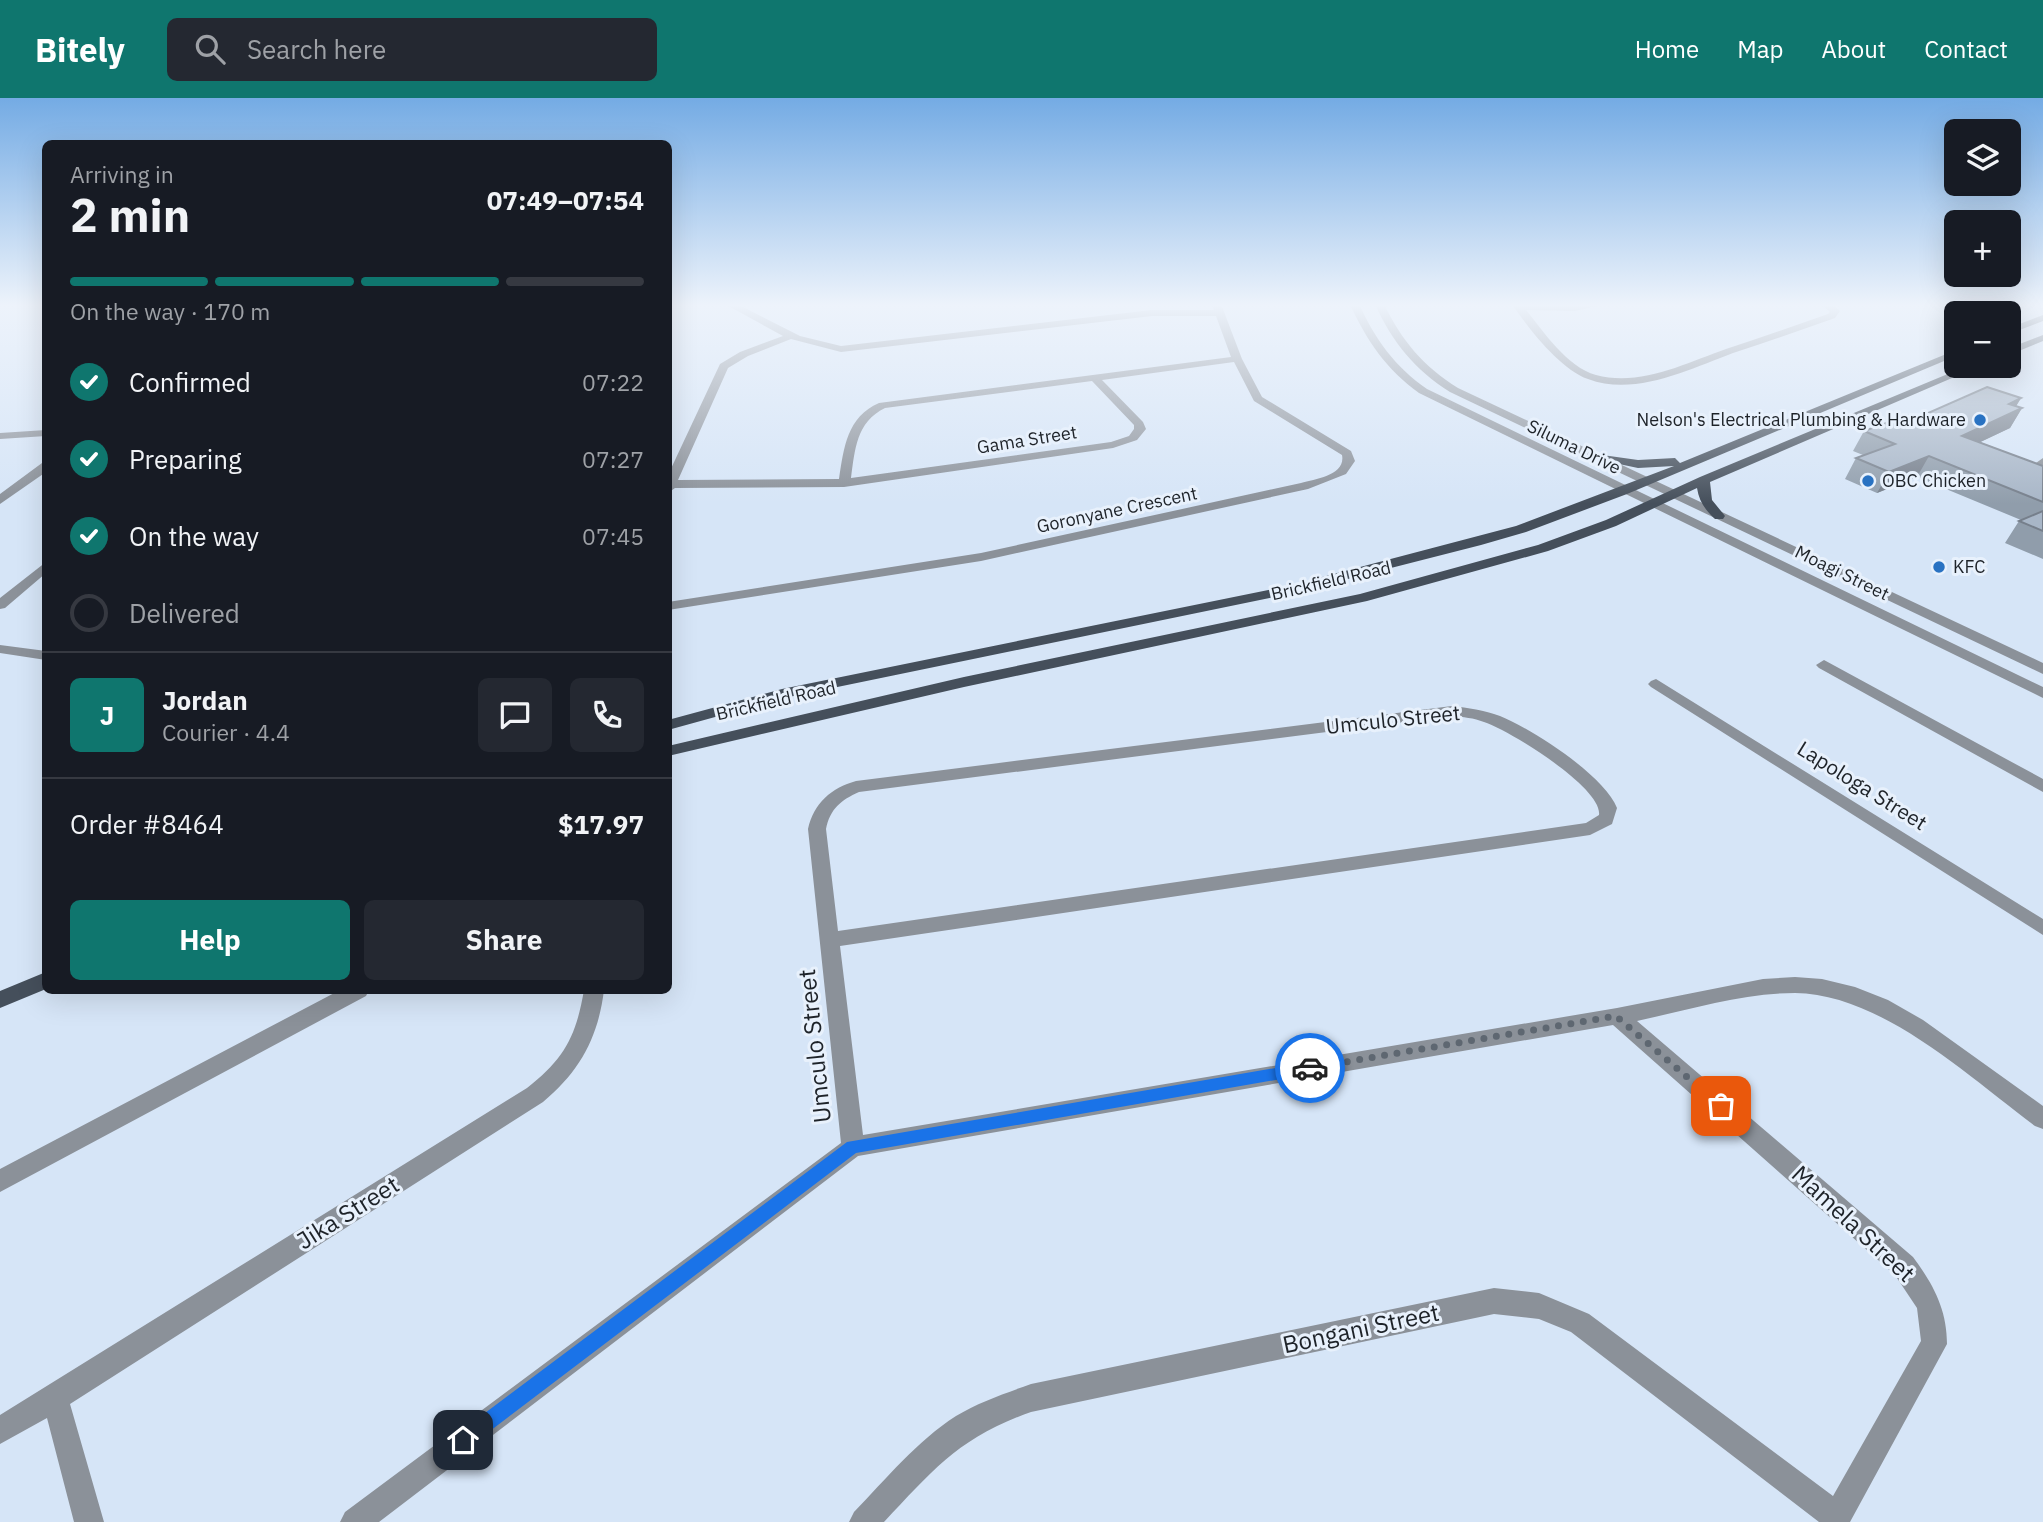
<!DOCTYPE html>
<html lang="en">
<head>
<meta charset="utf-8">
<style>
  :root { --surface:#171b24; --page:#242831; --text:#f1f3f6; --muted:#9ea1a6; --line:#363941; --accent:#0f766e }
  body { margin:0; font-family:"IBM Plex Sans",sans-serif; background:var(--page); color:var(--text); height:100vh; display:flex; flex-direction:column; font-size:26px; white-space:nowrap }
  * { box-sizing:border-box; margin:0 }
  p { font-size:23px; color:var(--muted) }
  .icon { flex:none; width:38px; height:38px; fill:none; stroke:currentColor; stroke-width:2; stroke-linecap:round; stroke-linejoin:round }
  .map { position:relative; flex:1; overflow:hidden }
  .details { position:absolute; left:42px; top:42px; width:630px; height:854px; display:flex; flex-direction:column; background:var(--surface); border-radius:10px; box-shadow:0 7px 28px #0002 }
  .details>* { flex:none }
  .controls { position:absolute; left:1944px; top:21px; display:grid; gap:14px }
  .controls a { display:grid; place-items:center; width:77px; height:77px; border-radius:10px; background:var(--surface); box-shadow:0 7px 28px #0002; font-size:35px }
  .pin { position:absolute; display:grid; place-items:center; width:60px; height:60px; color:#fff; margin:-30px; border-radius:14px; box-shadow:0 4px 10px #0006 }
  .courier { position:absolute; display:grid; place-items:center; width:70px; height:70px; margin:-35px; border:5px solid #1a73e8; border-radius:50%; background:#fff; color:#222; box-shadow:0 2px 9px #0007 }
  .headline em { font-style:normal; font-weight:700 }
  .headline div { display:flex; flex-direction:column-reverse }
  .headline { display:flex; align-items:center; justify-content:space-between; height:119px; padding:0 28px }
  h1 { font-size:46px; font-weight:700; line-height:52px }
  .bar { display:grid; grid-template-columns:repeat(4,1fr); gap:10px 7px; align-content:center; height:84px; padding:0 28px }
  .bar i { height:9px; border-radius:5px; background:var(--line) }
  .bar .current { background:var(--accent) }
  .bar p { grid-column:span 4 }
  .line { display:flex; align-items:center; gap:18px; padding:0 28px; border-top:2px solid var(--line) }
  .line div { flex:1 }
  .round { display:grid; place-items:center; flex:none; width:74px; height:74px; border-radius:10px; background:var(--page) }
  ol { padding:0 28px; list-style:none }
  li { display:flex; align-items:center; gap:21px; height:77px }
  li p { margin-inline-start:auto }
  li .icon { padding:7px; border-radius:50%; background:var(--accent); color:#fff; stroke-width:4 }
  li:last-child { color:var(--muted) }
  li i { width:38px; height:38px; border:4px solid var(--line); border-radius:50% }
  .action { display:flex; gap:14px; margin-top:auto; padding:14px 28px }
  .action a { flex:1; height:80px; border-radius:10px; background:var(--accent); color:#fff; font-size:28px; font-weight:700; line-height:80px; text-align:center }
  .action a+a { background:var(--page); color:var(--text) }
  header { display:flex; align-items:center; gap:42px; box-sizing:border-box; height:98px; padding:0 35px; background:var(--accent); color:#fff }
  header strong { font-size:33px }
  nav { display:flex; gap:38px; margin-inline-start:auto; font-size:24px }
  .search { width:490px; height:63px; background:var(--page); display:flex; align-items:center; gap:18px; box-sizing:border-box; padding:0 24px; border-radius:10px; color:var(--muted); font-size:26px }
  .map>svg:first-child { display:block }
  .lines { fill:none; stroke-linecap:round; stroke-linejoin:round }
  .minor { fill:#8b9199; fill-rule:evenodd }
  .major { fill:#454f5b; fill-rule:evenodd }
  .wall { fill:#909dab }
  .shaded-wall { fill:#767f8b }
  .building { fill:#a8b6c7; stroke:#767f8b; stroke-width:2 }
  .route { fill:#1a73e8 }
  .done { stroke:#5e6771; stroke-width:7; stroke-dasharray:0 12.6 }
  .poi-dot { fill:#2972c2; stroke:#e8f1fc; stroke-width:2.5 }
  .labels { text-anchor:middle; stroke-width:6; stroke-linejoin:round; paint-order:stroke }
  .far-poi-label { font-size:18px; fill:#1e2329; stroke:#e8f1fc; text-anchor:start }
  .far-street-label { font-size:18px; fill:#1e2329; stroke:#e8f1fc }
  .street-label { font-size:21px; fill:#1e2329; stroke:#e8f1fc }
  .near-street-label { font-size:24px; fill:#1e2329; stroke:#e8f1fc }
</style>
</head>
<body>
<header>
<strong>Bitely</strong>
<div class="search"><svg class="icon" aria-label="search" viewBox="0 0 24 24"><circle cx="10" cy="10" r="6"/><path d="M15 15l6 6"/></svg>Search here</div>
<nav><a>Home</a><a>Map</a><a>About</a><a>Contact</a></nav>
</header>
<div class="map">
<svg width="2043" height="1424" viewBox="0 0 2043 1424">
  <rect width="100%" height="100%" fill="#d6e5f7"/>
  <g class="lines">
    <path class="minor" d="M725,206H737L800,238L841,248L1152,212H1214L1212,206H1221L1242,261L1262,299L1351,353L1355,363L1346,376L1308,391L981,463L668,512V504L981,455L1301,385C1316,381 1346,377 1342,357L1254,303L1234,264L1102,282L1143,324L1146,331L1137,342L1113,350L844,389L675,390L668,395V377L720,266L740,254L783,238ZM1152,218H1216L1231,259L879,305C847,319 844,349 839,381L678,382L728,270L748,258L791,241L841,254ZM1092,283L1134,327V331L1129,338L1111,344L851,380C855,352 856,324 885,310Z
      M1350,206H1359C1375,241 1395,269 1427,291L2043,589V600L1419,295C1387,272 1366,242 1350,206Z
      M1375,206H1384C1401,242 1424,269 1458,290L2043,565V576L1450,294C1415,272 1392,244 1375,206Z
      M1512,206H1605L1575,213L1526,212C1544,234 1567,269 1596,277C1640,289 1686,265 1726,251C1760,240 1794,228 1828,216L1830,214L1821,206H1832L1840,213L1835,220C1801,232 1767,244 1733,255C1690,271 1635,299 1588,281C1560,271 1528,230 1512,206Z
      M46,332V338L0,341V335Z
      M2043,360V370L2038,373L2043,379V389L2029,380L2026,372Z
      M42,365H46V374L0,406V396Z
      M46,464V475L5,510L0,511V500Z
      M0,547L46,553V562L0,555Z
      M1824,562L2043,681V694L1819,570L1816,567Z
      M1656,581L2043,821V837L1651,589L1648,586L1651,583Z
      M1452,608C1468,610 1484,612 1500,618C1532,631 1604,677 1617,710L1612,726L1590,737L840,848L863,1037L1617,910L1763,881L1795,879L1822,881L1855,889L1888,902L1923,922L2043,1008V1031L2035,1028C1968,978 1881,896 1795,895C1743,895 1688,912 1637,923L1913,1159C1933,1186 1947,1211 1947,1246L1850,1424H1819L1571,1234L1539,1221L1494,1216L1031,1314C960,1339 934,1371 884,1424H849L854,1414C886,1381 917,1343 956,1318C979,1304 1006,1295 1031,1286L1494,1190L1539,1195L1589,1216L1833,1398L1921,1243L1917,1210L1895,1177L1613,927L858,1058L379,1424H340L345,1414L841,1045L808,731C814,705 831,690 856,683ZM1452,618C1463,619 1474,620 1484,624C1509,632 1603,690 1599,717L1586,725L838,833L826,731C830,711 841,702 859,694Z
      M340,892H369L366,898L0,1094V1071Z
      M584,892H604C598,940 580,973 543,1004L70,1306L104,1424H74L47,1320L0,1346V1317L527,990C564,961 576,939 584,892Z"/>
    <path class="major" d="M2043,217V223L2009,236V230Z
      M2043,237V243L2009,257V250Z
      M1956,252V258L1627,396L1526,434L1481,447L1289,496L784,600L668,632V622L782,591L1288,488L1516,428L1674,368L1638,370L1581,358V354L1638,362L1675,360L1680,365Z
      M1967,268H1980L1710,384L1712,402L1725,418L1723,421H1715C1705,412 1699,403 1697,390L1616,428L1548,453L1367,503L964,589L668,658V648L964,579L1360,496L1538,447L1606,422L1700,379Z
      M46,874V891L0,910V893Z"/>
  </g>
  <path class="wall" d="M2021,300L2016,308L2022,310L2010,330L1980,344L2043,368V461L2005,445L2019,423L2021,422L1917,379L1877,395L1845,381L1856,360L1863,357L1853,353L1864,333L1917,320Z"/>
  <path class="shaded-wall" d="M2021,300L2012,315L2022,310L2010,330L1951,358L1962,338L2009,306Z
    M1929,358L1917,379L1877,395L1889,374Z"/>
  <path class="building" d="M1987,289L2021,300L2009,306L2022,310L1962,338L2043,368V404L1929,358L1889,374L1856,360L1895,346L1864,333L1908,317L1917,320Z
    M2043,413V433L2019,423Z"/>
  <linearGradient id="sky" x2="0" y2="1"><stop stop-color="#74abe4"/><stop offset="0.51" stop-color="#edf3fb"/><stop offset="1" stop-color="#edf3fb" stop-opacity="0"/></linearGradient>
  <rect width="2043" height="406" fill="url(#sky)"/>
  <path class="route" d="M1310,964L1317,970L1310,976L856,1055L469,1349L463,1351L457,1349L454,1342L457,1336L847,1044Z"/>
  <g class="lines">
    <path class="done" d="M1310,970L1616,918L1721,1008"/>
  </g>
  <g class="poi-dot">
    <circle cx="1980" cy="322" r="7"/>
    <circle cx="1868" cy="383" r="7"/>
    <circle cx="1939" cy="469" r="7"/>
  </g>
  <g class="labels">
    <g class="far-poi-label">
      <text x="1966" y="328" text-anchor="end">Nelson's Electrical Plumbing &amp; Hardware</text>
      <text x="1882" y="389">OBC Chicken</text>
      <text x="1953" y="475">KFC</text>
    </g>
    <g class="far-street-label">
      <text transform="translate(1027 342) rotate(-9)" y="6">Gama Street</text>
      <text transform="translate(1574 349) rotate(26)" y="6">Siluma Drive</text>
      <text transform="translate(1117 412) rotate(-12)" y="6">Goronyane Crescent</text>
      <text transform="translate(1842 475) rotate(26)" y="6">Moagi Street</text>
      <text transform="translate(1331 483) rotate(-13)" y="6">Brickfield Road</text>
      <text transform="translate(776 603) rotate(-13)" y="6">Brickfield Road</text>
    </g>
    <g class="street-label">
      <text transform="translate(1393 622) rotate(-6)" y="7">Umculo Street</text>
      <text transform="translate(1862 688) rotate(32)" y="7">Lapologa Street</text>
    </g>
    <g class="near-street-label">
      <text transform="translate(815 948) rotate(-96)" y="8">Umculo Street</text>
      <text transform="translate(348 1115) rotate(-32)" y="8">Jika Street</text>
      <text transform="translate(1853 1126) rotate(43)" y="8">Mamela Street</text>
      <text transform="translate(1361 1231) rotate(-12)" y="8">Bongani Street</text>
    </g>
  </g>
</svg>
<div class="controls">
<a><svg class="icon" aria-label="layers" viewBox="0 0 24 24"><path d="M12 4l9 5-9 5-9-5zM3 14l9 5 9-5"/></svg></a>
<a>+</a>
<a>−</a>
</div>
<div class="pin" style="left:1721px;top:1008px;background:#ea580c"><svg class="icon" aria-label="bag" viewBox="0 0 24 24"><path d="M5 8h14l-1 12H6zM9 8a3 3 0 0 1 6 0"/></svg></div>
<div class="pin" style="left:463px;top:1342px;background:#1f2937"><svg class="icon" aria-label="home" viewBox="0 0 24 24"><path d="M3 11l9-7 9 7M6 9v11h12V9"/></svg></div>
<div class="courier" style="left:1310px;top:970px"><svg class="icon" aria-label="car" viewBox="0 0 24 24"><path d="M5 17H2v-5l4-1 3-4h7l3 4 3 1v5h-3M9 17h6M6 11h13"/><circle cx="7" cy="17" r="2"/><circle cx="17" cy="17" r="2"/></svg></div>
<section class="details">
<div class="headline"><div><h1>2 min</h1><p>Arriving in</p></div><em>07:49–07:54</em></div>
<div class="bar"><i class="current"></i><i class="current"></i><i class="current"></i><i></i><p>On the way · 170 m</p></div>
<ol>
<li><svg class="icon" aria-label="check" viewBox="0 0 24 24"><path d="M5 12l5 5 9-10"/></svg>Confirmed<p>07:22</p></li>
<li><svg class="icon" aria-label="check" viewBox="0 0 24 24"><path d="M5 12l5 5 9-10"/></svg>Preparing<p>07:27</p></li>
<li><svg class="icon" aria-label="check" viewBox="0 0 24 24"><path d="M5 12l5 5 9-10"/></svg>On the way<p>07:45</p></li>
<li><i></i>Delivered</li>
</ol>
<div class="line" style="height:126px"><b class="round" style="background:var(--accent);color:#fff">J</b><div><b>Jordan</b><p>Courier · 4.4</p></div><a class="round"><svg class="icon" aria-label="chat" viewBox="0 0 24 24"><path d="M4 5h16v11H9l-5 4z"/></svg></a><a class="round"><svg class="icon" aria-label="phone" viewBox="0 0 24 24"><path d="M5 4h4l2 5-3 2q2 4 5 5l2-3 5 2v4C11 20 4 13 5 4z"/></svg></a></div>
<div class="line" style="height:91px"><div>Order #8464</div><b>$17.97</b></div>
<div class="action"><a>Help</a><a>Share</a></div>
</section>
</div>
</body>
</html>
